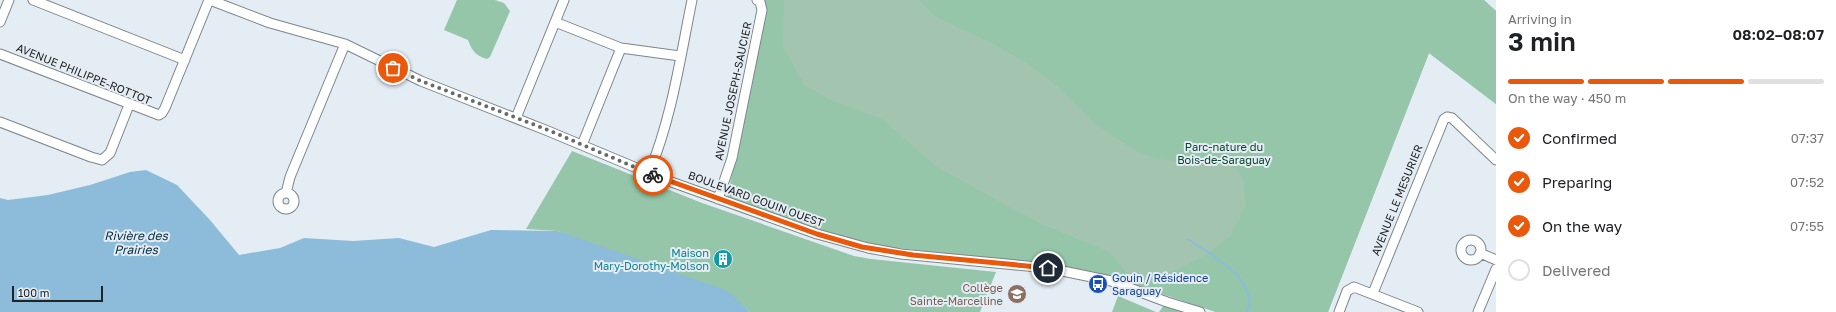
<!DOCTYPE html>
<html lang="en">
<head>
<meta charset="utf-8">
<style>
  :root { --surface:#fff; --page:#f6f6f6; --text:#202124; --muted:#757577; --line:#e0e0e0; --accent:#ea580c }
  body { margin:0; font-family:"Golos Text",sans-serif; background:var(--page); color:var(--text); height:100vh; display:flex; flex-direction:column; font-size:15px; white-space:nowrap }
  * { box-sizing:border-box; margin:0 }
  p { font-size:13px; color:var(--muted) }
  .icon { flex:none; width:22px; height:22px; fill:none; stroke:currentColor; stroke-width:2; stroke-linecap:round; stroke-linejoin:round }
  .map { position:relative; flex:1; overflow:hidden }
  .side { display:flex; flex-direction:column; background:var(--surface); width:340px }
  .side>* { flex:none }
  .scale { position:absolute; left:12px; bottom:10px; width:91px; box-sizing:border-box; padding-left:4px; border:2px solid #212427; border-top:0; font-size:11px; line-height:14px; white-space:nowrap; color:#212427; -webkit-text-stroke:3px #e4ecf4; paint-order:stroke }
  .pin { position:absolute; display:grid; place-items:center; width:34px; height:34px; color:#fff; margin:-17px; border:2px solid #fff; border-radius:50%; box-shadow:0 1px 4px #0007 }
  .courier { position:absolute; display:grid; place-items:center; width:40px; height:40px; margin:-20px; border:3px solid #ea580c; border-radius:50%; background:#fff; color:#222; box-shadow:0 1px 5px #0007 }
  .overview em { font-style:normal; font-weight:600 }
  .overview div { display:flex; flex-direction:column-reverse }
  .overview { display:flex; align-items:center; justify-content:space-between; height:68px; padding:0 12px }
  h1 { font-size:26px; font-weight:600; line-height:30px }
  .bar { display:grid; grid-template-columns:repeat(4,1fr); gap:6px 4px; align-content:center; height:48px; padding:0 12px }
  .bar i { height:5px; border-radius:3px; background:var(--line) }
  .bar .active { background:var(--accent) }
  .bar p { grid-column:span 4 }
  ol { padding:0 12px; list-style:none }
  li { display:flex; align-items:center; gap:12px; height:44px }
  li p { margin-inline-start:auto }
  li .icon { padding:4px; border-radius:50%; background:var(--accent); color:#fff; stroke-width:4 }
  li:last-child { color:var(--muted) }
  li i { width:22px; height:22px; border:2px solid var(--line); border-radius:50% }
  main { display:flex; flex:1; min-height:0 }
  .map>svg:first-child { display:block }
  .green { fill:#a3c5b0 }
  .forest { fill:#95c6a9 }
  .water { fill:#8cbcda }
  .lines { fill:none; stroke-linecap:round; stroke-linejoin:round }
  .stream { stroke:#8cbcda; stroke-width:2 }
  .minor-casing { stroke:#7d858c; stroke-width:11 }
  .minor { stroke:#fff; stroke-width:9 }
  .done { stroke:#656a6f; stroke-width:4; stroke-dasharray:0 7.2 }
  .route { stroke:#ea580c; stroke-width:5 }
  .labels { text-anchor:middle; stroke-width:4; stroke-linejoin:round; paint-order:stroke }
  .street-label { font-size:11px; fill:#212427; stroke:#e4ecf4 }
  .park-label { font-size:11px; fill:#07462a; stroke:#e4ecf4 }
  .culture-label { font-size:11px; fill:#0d838f; stroke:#e4ecf4; text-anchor:end }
  .transit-label { font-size:11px; fill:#164399; stroke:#e4ecf4; text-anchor:start }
  .education-label { font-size:11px; fill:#785e54; stroke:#e4ecf4; text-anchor:end }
  .water-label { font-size:12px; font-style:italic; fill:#042d42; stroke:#e4ecf4 }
</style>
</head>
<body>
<main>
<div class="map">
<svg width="1496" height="312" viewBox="0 0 1496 312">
  <rect width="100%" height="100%" fill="#e4ecf4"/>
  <path class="green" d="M763,0H1484L1496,11V104L1429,53L1328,312H1216L1130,283L1131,282L1109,276L1052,265L863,244Z"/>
  <path class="forest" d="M457,0H495L504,3L510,11L490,57L487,59C476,56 472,51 468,40L444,30Z
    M763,0H784L783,46L804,85L833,101L882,119L937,167L1041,224L1110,252L1127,273L1149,280L1171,272L1204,256L1231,235L1245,207L1244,182L1238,170L1226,164L1199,165L1159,159L1138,152L1095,124L1058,87L1028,64L992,43L936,17L919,0H1484L1496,11V104L1429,53L1328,312H1216L1109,276L1052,265L880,246L838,237L727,198L766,10Z
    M572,151L702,203L854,256L871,259L996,272L980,312H750L743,306L558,231L526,229Z
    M1118,296L1156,312H1112Z
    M1164,305L1186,312H1159Z"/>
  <path class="water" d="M146,170L177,185L210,220L239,255L280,248L304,238L353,241L399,238L434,247L491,230L558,231L728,291L750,312H0V198L8,200L48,195L90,185L130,172Z"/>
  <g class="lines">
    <path class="stream" d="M1188,239C1209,254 1261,280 1247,312"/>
    <g class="minor-casing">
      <path id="minor" d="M33,0L185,60
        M210,0L270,23L345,44L421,81L548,131L663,179L817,234L868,248L901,254L1048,268L1111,281L1167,302L1200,312
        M0,22L9,0
        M555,22L621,48L680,56
        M0,54L159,115L162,113L165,108L209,0
        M516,118L564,0
        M0,122L91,157L102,160L110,153L129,105
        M582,145L621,48
        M649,173C672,117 680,59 692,0
        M286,193L290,177L345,44
        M278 201a8 8 0 1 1 16 0a8 8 0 1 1-16 0Z
        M718,199L732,158L762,10L760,2L757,0
        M1461 250a10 10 0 1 1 20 0a10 10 0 1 1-20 0Z
        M1480,253L1496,260
        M1373,293L1444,119L1447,117L1452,118L1496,160
        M1339,312L1347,291L1354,287L1418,312
        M1478,312L1496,269"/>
    </g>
    <use href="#minor" class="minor"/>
  </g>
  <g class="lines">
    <path class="done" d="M393,68L421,81L548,130L653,175"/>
    <path class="route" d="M653,175L817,234L862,247L913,255L1048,268"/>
  </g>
  <defs>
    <g id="building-disc" transform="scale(1)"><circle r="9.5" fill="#0f9aa8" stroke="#e4ecf4"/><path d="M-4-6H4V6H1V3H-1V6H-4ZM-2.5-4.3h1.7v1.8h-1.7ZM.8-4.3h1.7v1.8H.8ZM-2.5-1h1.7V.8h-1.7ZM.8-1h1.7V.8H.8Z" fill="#fff"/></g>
    <g id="bus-disc" transform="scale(1)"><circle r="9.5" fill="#1a4fb4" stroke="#e4ecf4"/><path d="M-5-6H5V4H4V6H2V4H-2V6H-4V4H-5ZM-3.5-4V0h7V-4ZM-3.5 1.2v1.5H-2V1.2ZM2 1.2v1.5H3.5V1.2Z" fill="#fff"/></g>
    <g id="school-disc" transform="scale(1)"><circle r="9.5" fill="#8d6e63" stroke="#e4ecf4"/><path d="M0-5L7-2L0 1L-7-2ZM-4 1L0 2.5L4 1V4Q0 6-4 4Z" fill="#fff"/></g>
  </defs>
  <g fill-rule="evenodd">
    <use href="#building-disc" x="723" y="259"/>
    <use href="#bus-disc" x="1098" y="284"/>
    <use href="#school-disc" x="1017" y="294"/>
  </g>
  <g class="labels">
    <g class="street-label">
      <text transform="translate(84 74) rotate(22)" y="4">AVENUE PHILIPPE-ROTTOT</text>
      <text transform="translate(733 91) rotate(-78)" y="4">AVENUE JOSEPH-SAUCIER</text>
      <text transform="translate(756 199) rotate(20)" y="4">BOULEVARD GOUIN OUEST</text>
      <text transform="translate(1397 200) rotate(-68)" y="4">AVENUE LE MESURIER</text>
    </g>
    <g class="park-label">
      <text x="1224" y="151">Parc-nature du<tspan x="1224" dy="13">Bois-de-Saraguay</tspan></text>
    </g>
    <g class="culture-label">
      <text x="709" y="257">Maison<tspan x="709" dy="13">Mary-Dorothy-Molson</tspan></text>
    </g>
    <g class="transit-label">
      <text x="1112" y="282">Gouin / Résidence<tspan x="1112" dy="13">Saraguay</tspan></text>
    </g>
    <g class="education-label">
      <text x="1003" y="292">Collège<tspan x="1003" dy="13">Sainte-Marcelline</tspan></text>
    </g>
    <g class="water-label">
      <text x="136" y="240">Rivière des<tspan x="136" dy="14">Prairies</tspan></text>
    </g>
  </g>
</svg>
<div class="scale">100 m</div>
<div class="pin" style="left:393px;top:68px;background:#ea580c"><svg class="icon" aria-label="bag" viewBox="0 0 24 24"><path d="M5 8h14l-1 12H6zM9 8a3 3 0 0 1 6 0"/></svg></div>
<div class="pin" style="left:1048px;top:268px;background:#1f2937"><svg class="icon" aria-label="home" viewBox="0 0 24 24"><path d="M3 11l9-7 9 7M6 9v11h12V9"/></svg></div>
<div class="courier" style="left:653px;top:175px"><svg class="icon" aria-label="bike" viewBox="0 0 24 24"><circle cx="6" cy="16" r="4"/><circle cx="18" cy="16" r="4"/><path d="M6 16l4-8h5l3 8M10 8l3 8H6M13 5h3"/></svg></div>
</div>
<section class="side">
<div class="overview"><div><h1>3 min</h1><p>Arriving in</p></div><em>08:02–08:07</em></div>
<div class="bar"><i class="active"></i><i class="active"></i><i class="active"></i><i></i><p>On the way · 450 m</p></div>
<ol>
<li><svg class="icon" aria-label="check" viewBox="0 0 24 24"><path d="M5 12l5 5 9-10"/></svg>Confirmed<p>07:37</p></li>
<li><svg class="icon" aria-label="check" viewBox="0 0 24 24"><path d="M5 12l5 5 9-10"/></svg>Preparing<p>07:52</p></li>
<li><svg class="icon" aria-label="check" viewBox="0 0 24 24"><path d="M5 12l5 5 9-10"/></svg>On the way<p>07:55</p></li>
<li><i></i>Delivered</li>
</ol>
</section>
</main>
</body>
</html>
